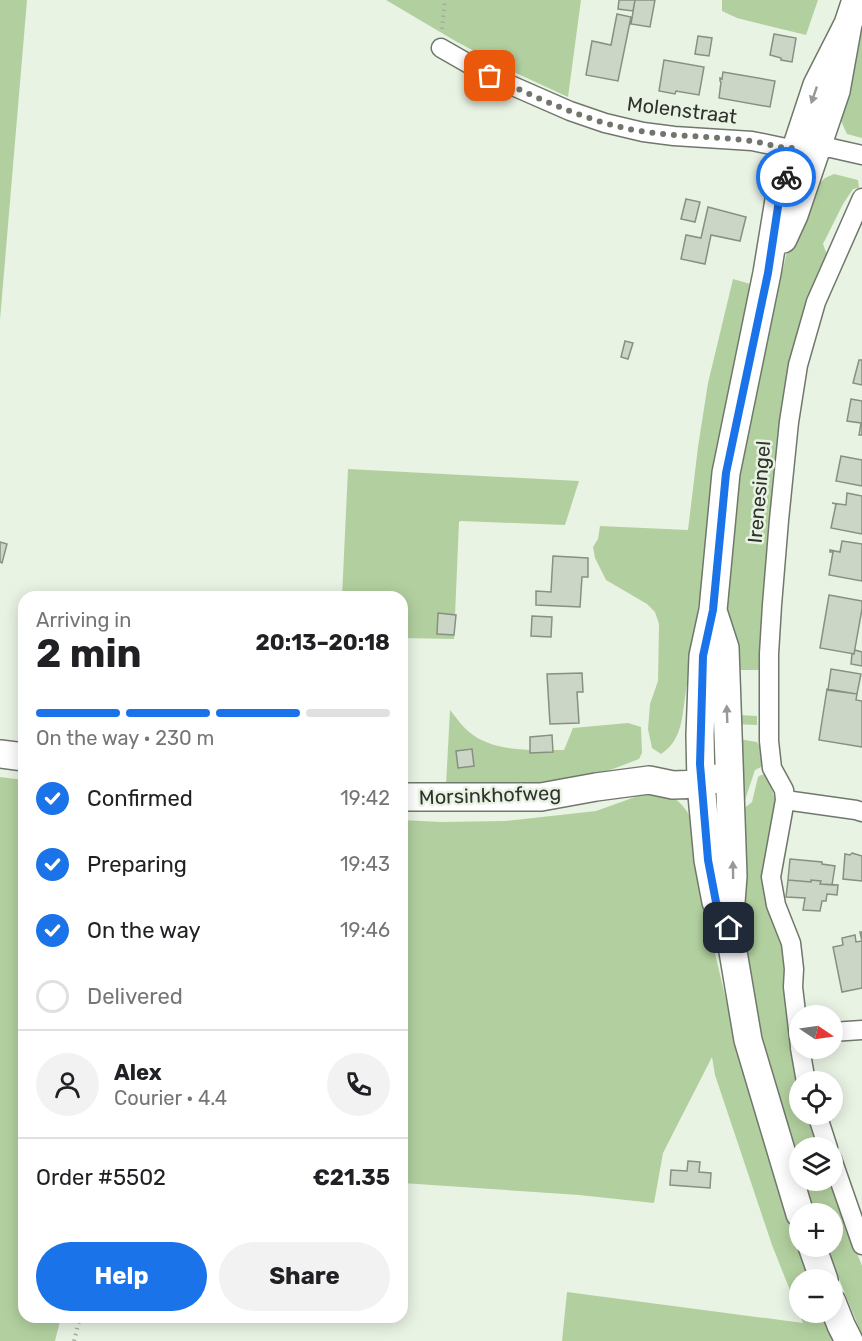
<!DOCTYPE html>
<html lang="en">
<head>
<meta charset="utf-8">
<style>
  :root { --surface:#fff; --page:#f2f2f2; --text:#202124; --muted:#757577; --line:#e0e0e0; --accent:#1a73e8 }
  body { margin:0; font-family:Rubik,sans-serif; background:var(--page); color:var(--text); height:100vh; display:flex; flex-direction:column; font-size:22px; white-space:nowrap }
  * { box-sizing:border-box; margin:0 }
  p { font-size:20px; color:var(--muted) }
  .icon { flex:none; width:33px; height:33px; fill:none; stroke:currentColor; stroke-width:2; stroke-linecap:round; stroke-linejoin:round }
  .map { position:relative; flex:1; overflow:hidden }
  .panel { position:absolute; left:18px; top:591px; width:390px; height:732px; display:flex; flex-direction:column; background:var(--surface); border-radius:18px; box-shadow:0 3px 15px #0003 }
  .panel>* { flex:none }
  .needle { width:39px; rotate:103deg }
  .buttons { position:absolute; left:789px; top:1005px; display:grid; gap:12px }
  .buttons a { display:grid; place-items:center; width:54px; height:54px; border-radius:50%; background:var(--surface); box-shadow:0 3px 15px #0003; font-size:30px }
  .pin { position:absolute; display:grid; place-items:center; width:51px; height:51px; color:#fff; margin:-26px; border-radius:12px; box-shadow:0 3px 9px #0006 }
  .courier { position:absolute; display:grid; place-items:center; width:60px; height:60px; margin:-30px; border:4px solid #1a73e8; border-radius:50%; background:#fff; color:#222; box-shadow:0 2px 8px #0007 }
  .headline em { font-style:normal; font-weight:700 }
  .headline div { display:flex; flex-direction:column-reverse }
  .headline { display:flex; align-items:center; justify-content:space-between; height:102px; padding:0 18px }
  h1 { font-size:39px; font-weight:700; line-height:45px }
  .bar { display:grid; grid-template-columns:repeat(4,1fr); gap:9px 6px; align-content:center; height:72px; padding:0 18px }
  .bar i { height:8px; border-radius:4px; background:var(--line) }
  .bar .current { background:var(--accent) }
  .bar p { grid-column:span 4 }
  .line { display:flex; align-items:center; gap:15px; padding:0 18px; border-top:2px solid var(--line) }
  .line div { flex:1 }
  .round { display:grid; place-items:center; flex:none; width:63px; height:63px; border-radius:32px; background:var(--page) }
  ol { padding:0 18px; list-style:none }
  li { display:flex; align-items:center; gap:18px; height:66px }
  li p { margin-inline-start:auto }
  li .icon { padding:6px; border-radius:50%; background:var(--accent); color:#fff; stroke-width:4 }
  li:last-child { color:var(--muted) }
  li i { width:33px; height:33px; border:3px solid var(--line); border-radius:50% }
  .cta { display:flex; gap:12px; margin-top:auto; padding:12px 18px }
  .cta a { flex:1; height:69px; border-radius:36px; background:var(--accent); color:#fff; font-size:24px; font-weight:700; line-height:69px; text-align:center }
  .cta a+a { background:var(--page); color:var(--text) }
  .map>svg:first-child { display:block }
  .green { fill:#b2d09f }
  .building { fill:#ccd6c7; stroke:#879082; stroke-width:1.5 }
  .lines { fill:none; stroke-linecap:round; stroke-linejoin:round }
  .street-casing { stroke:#70786b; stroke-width:21 }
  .secondary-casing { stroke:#70786b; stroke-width:30 }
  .path { stroke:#a5ada1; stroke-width:4; stroke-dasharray:1.5 4.5; stroke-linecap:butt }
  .street { stroke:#fff; stroke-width:18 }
  .secondary { stroke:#fff; stroke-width:27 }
  .oneway { fill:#989996 }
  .done { stroke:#71766d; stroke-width:6; stroke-dasharray:0 10.8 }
  .route { stroke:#1a73e8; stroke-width:8 }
  .labels { text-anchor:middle; stroke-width:5; stroke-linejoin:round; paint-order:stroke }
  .street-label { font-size:20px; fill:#30332d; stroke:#e9f3e4 }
</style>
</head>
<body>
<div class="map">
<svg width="862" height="1341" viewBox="0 0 862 1341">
  <rect width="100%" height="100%" fill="#e9f3e4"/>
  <path class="green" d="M0,0H27L0,320Z
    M386,0H581L568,97L516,73L457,42Z
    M722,0H818L806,35L737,18L722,11Z
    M862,28V138L847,134L836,110Z
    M834,174L858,180L859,188L853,189L843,204L823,244L827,255L810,294L781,420L769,530L759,670H740L739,715L757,716V725L732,724L727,622L730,551L738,490L755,391L772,311L793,229L817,186L825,178Z
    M733,279L754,285L734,362L686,691C682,715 683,740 661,754L652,748L648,729L650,704L658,681L659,624L655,612L647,604L606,580L595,558L593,547L598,539L600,526L688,530L698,447L708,383Z
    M348,469L579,481L565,525L461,521L459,522L454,639L402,638V597H342Z
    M450,710C456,717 461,725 468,731C492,753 534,750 564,750L573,728L628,723L641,727L642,753L639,759C625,764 610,771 595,774C546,784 495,786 446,785Z
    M733,738L757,742L760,747L763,766L755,770L745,800L736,805Z
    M766,774L776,801L778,931L786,954L800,1082V1114L808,1115L817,1147L800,1148L799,1176L743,963L738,896L742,810L752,802L758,777L761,775Z
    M0,777L24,780V1317H61L55,1341H0Z
    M649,792C655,793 663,793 669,795C686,804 694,821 698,839L713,945L737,1046L763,1140L810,1279L800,1280V1312L822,1313L828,1330L833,1341H562L567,1292L803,1323L772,1245L715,1075L712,1057L663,1153L654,1203L579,1195L402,1183V820L441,822L505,821L596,811Z
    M801,1181H829L862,1266V1335L826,1247L832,1246V1214L814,1213Z"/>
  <path class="building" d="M619,0H635L633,11L618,9Z
    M635,0H655L650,27L631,24Z
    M617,14L631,17L618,81L586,75L592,41L611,45Z
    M774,34L796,38L792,62L781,60V58L770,55Z
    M698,36L712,38L709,56L695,54Z
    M664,60L704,67L699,95L676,91L675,94L659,91Z
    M723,72L775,81L770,107L719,98L721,82L720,81V78L722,79Z
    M686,199L700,202L695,222L681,219Z
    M708,207L746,217L740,241L711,235L705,264L681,259L686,235L701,238Z
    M625,341L633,343L628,359L621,357Z
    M859,360H862V385L853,383Z
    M851,399L862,401V435H859L861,423L847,421Z
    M841,456L862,460V486L836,481Z
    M847,493L862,496V534L831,528L836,504L832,503L846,505Z
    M842,541L862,544V581L829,575L833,552H830V550L840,552Z
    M0,542L7,544L2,563L0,562Z
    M553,556L588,558V577H582L580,607L536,605V591L551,592Z
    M829,595L862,601V609L854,654L820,648Z
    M438,613L456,615L454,635L437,634Z
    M532,616L552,617L551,637L531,636Z
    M855,650L862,652V666L851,664L852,654H854Z
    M831,669L861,674L857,694L828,690Z
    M582,673L583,692H577L579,723L550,724L547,674Z
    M827,689L857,694L856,700L862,701V747L819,740Z
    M552,735L553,752L530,753V737Z
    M472,749L474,766L458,768L456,751Z
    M852,853L862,856V881L843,879L845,854L850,855Z
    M790,859L822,862V864L835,866L832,885L820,884L821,881L811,880V882L788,880Z
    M788,880L811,882V880L821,881L820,884L838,885L837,895L827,894L826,901H822L820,911L803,910L805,898L786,897Z
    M860,932H862V988L842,992L833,947L843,945L842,938L855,935L856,942L862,941Z
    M688,1161L700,1162L699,1172L711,1173L710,1188L670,1185L671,1170L687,1171Z"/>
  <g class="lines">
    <g class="street-casing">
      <path id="street" d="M441,48L490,76L570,111L605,123L643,132L674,136L752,141L786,148H831L862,155
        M862,198L816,302L798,365L789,422L779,520L772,605L769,654V741L772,768L784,790L785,800L856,810L862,812
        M785,800L771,877L776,905L791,943L794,969L793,987L800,1046
        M832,1032L862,1030
        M800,1048L806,1082
        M817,1114L828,1148
        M832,1159L862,1245"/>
    </g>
    <g class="secondary-casing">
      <path id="secondary" d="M783,239L794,215L836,91L848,24L856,0
        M713,611L725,648L733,876L729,928L748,1040L800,1214
        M0,754L24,757
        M402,797H541L596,787L649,780L673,785L701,784L717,778
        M729,928L716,902L708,860L701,784L700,735L703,656L713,610L726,473L767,273L779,200L817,85L848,24
        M812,1246L824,1280
        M832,1302L841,1325L849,1341"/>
    </g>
    <path class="path" d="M442,29L445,0
      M74,1341L80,1317"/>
    <use href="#street" class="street"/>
    <use href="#secondary" class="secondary"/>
  </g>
  <defs><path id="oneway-solid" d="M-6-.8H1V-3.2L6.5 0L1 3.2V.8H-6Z" transform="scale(1.5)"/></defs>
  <g class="oneway">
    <use href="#oneway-solid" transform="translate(814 95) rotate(109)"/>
    <use href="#oneway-solid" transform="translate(727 714) rotate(-92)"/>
    <use href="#oneway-solid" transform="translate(733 870) rotate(-91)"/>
  </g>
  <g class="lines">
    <path class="done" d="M490,76C540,99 591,124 646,132C680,137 716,136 751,141C766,143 780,149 796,148L786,177"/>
    <path class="route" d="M729,928L716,902L708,860L700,764L703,656L713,610L726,473L768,273L779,200L786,177"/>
  </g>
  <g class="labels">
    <g class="street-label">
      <text transform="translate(682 110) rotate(7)" y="7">Molenstraat</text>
      <text transform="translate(759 492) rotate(-85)" y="7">Irenesingel</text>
      <text transform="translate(490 795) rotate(-2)" y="7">Morsinkhofweg</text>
    </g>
  </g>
</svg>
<div class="buttons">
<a><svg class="needle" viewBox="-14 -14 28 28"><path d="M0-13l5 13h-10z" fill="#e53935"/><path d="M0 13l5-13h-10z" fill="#757577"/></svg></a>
<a><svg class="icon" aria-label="locate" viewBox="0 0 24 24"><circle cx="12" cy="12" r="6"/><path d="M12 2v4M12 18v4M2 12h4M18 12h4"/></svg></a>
<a><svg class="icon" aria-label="layers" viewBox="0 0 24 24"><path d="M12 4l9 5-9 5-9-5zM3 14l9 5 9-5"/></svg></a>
<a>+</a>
<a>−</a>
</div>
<div class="pin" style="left:490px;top:76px;background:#ea580c"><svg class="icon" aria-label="bag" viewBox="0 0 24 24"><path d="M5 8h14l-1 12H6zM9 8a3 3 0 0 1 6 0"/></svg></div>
<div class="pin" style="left:729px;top:928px;background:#1f2937"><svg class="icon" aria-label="home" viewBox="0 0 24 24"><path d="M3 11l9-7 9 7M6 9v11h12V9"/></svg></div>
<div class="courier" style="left:786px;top:177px"><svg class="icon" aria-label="bike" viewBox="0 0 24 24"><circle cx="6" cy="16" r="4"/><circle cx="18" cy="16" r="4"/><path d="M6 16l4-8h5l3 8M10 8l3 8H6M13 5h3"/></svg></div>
<section class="panel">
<div class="headline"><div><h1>2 min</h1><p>Arriving in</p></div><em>20:13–20:18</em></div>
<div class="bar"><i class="current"></i><i class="current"></i><i class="current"></i><i></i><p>On the way · 230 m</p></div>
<ol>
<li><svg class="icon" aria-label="check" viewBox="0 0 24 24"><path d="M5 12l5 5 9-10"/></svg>Confirmed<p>19:42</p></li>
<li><svg class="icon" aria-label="check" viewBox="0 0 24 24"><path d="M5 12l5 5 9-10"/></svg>Preparing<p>19:43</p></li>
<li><svg class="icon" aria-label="check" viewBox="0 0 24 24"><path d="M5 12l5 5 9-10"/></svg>On the way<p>19:46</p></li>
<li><i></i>Delivered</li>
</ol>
<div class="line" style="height:108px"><a class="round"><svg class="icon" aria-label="person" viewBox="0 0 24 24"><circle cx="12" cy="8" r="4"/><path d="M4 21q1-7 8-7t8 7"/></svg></a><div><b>Alex</b><p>Courier · 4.4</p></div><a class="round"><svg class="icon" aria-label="phone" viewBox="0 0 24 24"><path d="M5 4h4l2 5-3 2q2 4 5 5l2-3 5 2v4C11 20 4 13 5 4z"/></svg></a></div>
<div class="line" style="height:78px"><div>Order #5502</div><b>€21.35</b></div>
<div class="cta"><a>Help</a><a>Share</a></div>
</section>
</div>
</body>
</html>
